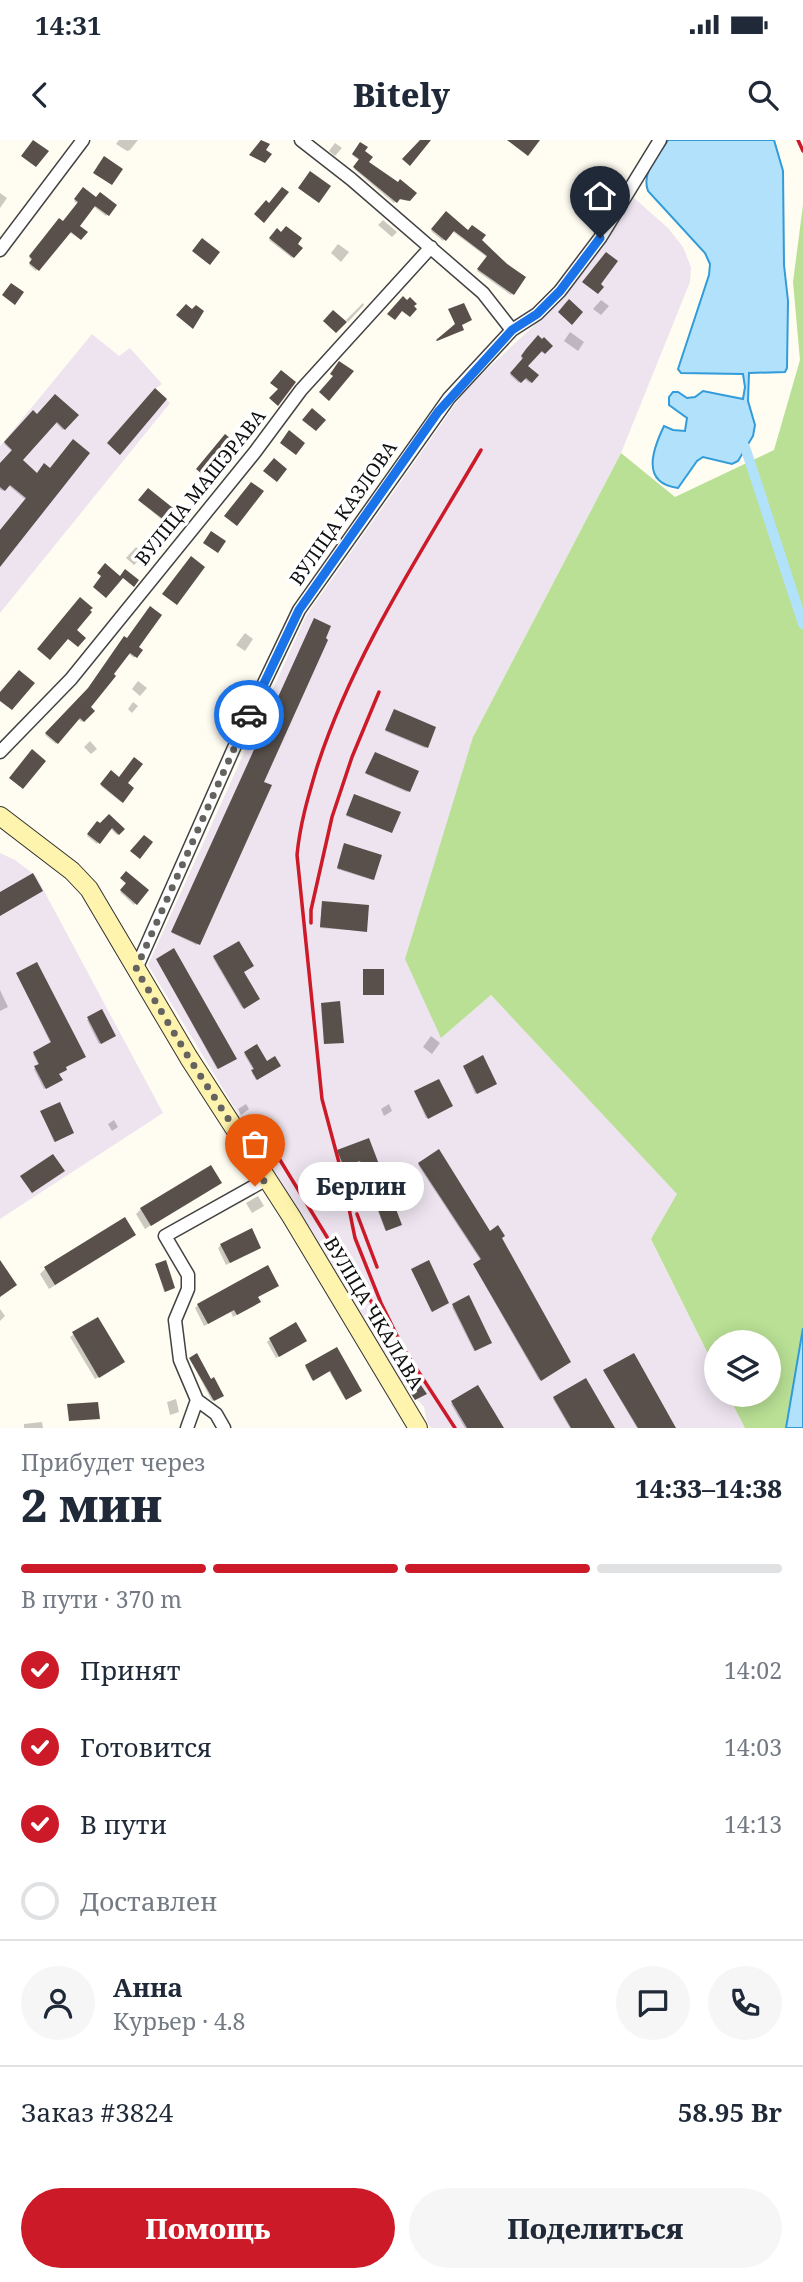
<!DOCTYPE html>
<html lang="ru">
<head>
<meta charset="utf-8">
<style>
  :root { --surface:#fff; --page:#f6f6f7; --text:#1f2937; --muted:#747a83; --line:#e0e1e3; --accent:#cd1a28 }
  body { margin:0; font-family:"Noto Serif",serif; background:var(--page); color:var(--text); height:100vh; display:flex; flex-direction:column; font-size:26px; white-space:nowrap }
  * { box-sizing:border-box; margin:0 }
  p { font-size:23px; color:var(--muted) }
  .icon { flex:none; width:38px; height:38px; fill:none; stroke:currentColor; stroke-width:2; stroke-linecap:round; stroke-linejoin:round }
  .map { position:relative; height:1288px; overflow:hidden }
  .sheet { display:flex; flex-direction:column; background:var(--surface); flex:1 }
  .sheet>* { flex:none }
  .fabs { position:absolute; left:704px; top:1190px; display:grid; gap:14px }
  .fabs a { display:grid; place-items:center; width:77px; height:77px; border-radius:50%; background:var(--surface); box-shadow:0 4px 18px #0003; font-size:35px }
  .pin { position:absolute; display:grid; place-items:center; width:60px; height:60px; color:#fff; margin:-72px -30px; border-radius:50% 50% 50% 0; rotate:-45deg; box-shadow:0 0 7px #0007 }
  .pin .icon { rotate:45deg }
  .courier { position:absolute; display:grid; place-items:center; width:70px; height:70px; margin:-35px; border:5px solid #1a73e8; border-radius:50%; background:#fff; color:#222; box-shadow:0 2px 9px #0007 }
  .bubble { position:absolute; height:49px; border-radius:24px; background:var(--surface); box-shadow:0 4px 18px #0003; font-size:23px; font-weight:800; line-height:49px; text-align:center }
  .summary em { font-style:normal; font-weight:800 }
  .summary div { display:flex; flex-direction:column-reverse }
  .summary { display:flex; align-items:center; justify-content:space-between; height:119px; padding:0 21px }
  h1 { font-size:46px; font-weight:800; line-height:52px }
  .bar { display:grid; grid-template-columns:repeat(4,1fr); gap:10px 7px; align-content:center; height:84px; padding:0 21px }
  .bar i { height:9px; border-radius:5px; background:var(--line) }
  .bar .on { background:var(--accent) }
  .bar p { grid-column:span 4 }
  .line { display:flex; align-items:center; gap:18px; padding:0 21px; border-top:2px solid var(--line) }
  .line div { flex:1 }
  .round { display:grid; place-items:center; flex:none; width:74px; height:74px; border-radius:37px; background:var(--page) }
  ol { padding:0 21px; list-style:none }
  li { display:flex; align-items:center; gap:21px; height:77px }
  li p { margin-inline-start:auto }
  li .icon { padding:7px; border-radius:50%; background:var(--accent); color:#fff; stroke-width:4 }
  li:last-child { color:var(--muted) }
  li i { width:38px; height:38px; border:4px solid var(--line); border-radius:50% }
  .primary-button { display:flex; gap:14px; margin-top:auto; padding:14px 21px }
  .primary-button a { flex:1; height:80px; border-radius:42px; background:var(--accent); color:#fff; font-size:28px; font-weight:800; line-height:80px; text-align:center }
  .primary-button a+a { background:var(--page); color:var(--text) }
  .status { display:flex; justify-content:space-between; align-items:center; height:49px; padding:0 35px; background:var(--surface); direction:ltr }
  .status svg { height:19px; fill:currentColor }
  header { display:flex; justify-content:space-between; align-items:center; height:91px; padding:0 21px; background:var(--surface); font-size:32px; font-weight:800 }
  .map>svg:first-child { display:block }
  .industrial { fill:#ede4ef }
  .forest { fill:#b9e095 }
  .water { fill:#b2e2fb; stroke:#329bd9; stroke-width:2 }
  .shadow { fill:#0003 }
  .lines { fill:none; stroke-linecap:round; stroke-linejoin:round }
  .canal { stroke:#b2e2fb; stroke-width:10 }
  .building { fill:#59504b }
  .street-casing { stroke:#434343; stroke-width:15 }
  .secondary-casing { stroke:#323232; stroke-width:20 }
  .street { stroke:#fff; stroke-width:12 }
  .secondary { stroke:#fff4ad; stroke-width:18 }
  .rail { stroke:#cd1a28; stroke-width:3.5 }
  .done { stroke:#64635f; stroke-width:7; stroke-dasharray:0 12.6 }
  .route { stroke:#1a73e8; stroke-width:9 }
  .labels { text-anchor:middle; stroke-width:7; stroke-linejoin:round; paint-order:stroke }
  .street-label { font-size:19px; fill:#101010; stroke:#fff }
</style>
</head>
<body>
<div class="status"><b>14:31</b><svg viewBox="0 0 49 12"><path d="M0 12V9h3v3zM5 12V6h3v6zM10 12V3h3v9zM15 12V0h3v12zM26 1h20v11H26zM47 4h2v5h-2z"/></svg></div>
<header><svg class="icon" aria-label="back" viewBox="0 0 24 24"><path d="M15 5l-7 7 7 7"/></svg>Bitely<svg class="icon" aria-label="search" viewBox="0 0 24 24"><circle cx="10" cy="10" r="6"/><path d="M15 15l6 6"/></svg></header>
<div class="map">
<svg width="803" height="1288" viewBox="0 0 803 1288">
  <rect width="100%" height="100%" fill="#fffcf2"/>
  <path class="industrial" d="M634,58L668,88L683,107L691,127L690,142L621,313L473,597L442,897L491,855L678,1054L651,1099L716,1230V1255H728L745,1288H431L427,1282L424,1267L417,1259L426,1253L416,1238L403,1246L148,825L306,476L466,249L560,161Z
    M92,194L119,216L130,208L162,244L155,249L170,263L0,473V306Z
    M0,713L15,720L36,736L163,973L0,1079Z"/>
  <path class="forest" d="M803,65V1188L786,1288H745L728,1255H768V1202H716V1230L651,1099L677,1054L491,855L441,898L405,819L473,597L621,313L675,357L774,310L800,220L793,142Z"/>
  <path class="water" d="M668,0H774L783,31L784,125L788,161L787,228L785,232L749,233L748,261L755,285L753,296L738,321L732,324L703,317L697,321L678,348C640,343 653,309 664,286L673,290L685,291L687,278L669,265V257L673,252H678L687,258L695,257L703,251L743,259L745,247L743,234L681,233L678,229L709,135L710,124L705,113L648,51C641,32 658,16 668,0Z
    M803,1188V1288H786Z"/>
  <path class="shadow" d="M119,0H138L130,10L127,11L116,4Z
    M335,3L342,8L335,16L329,11Z
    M361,4L367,23L414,53L408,61L398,59L394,63L354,29L360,21L352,15Z
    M83,50L96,60L115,66L106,76L93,66L78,86L85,93L80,99L69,92L36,131L29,125L33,121L29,118L48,94L63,84L78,64L74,61Z
    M0,53L7,58L0,68Z
    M446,74L524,137L511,155L477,131L488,118L452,91L443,101L431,91Z
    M383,80L397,92L392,97L378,85Z
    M277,91L300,108L292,118L269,100Z
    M338,104L349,112L341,122L331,113Z
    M601,160L609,166L601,175L593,169Z
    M363,163L364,165L348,182L346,180Z
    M570,192L584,202L578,211L564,201Z
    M550,206L543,213L540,211L526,226L537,235L530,243L523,238L519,243L510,235L523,220L521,218L525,212Z
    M33,273L37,277L76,275L63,290L55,282L21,320L37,335L50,330L0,424V392L26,360L8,345L3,351L0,349V326L13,312L4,304Z
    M149,350L175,372L166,383L139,361Z
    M136,407L144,415L134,425L126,418Z
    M150,468L160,475L136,507L140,510L134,518L128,513L112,534L114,536L88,567L92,571L82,582L77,578L56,604L45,595L88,551L123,499L127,500Z
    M313,481L262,642L197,805L172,793Z
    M245,493L253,499L245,511L236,505Z
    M138,541L147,548L140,556L132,549Z
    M133,562L138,566L132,573L128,569Z
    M393,572L426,607L425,608L385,591Z
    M90,601L97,609L91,614L84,607Z
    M374,615L408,651L407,652L366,634Z
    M111,633L132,649L121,662L101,646Z
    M354,657L391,692L346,676Z
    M97,683L100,686L122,689L117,695L110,688L97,704L87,696Z
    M343,706L373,739L372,740L337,729Z
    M126,733L147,750L134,765L120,752L127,745L121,739Z
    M322,764L365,791L320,788Z
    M238,803L242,832L258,859L242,868L213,818Z
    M157,820L233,919L217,929Z
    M17,834L64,927L57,934L59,941L44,949L34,929L39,926L33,914L51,904Z
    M0,850L8,867L0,871Z
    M101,872L113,897L99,904L87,880Z
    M431,896L440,903L432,914L423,907Z
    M256,907L266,924L279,926L256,940L252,933L254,931L244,914Z
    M464,927L494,944L475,954Z
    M415,953L450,967L426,978Z
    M246,964L249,969L241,975L238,969Z
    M389,964L392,971L384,976L381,969Z
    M41,972L71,994L54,1002Z
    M114,980L118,987L112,991L108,984Z
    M368,1000L399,1085L385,1090L359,1021L343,1027L337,1012Z
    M439,1012L489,1093L500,1098L568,1222L539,1240L474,1126L481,1121L418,1025Z
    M220,1042L145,1089L136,1074L141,1069Z
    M258,1056L264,1066L252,1073L246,1063Z
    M124,1080L134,1095L128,1100L49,1149L40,1134L45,1129Z
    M221,1105L259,1107L226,1125L218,1108Z
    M156,1125L172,1149L164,1152Z
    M412,1130L446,1164L431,1171Z
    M256,1158V1165L233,1177L231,1172L204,1186L195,1168L198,1165Z
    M468,1158L489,1203L474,1211L452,1167Z
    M0,1169L5,1176L0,1181Z
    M74,1194L120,1225L95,1239L70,1197Z
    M270,1199L302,1204L276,1218L267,1202Z
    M336,1209L359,1251L345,1259L329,1231L312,1240L305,1227Z
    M633,1215L674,1288H637L604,1232Z
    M190,1219L221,1256L212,1261Z
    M585,1240L613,1288H570L553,1259Z
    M478,1247L502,1288H465L451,1264Z
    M176,1259L179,1272L170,1275L167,1262Z
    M42,1282L43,1288H24V1284Z"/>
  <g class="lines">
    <path class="canal" d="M745,307L803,484"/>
  </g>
  <path class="building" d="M33,0L49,11L36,27L21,16Z
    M261,0L270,4L266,10L272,14L265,23L249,15Z
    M420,0H431L410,26L402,19Z
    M507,0H540L528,16Z
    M360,2L368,7L365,11L373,17L369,22L398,42L400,39L417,53L410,61L400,59L397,63L353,27L359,19L352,14Z
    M104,16L123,29L112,45L93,33Z
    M310,31L331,46L319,63L298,48Z
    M83,47L96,57L100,52L117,65L109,76L95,66L80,86L88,92L81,100L71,92L39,131L29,123L32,119L29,116L59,78L63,81L78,62L74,59Z
    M282,47L289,52L264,83L254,74L266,60L269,63Z
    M446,71L468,90L472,85L486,95L482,100L507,124L526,137L514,155L477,129L487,116L454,91L446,101L431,89Z
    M286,86L302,98L298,104L303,108L294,118L269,98L277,88L281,92Z
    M202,98L220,112L210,125L192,111Z
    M606,112L618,121L601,144L604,147L598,154L582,142Z
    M11,143L24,152L15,165L2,155Z
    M403,156L407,160L410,157L417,164L414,166L417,169L410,177L402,171L395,180L387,174Z
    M569,159L583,172L572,185L558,172Z
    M464,163L472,180L462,185L464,190L437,201L436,200L455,184L448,169Z
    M186,164L192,169L196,165L204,171L193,189L176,175Z
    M333,170L347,182L336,193L323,181Z
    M538,195L542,199L544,197L553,206L545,214L542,211L528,226L539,235L532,243L526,238L521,243L510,233L523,218L521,216L526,209Z
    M339,221L354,231L329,261L319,252L333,236L330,234Z
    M281,230L296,242L278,266L269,258L278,249L270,243Z
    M155,248L167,259L120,315L107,303Z
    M55,254L79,275L65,290L57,282L23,320L37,333L44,323L50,328L73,299L90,313L0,427V390L26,358L10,345L5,351L0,347V323L12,310L4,302L33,270L37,274Z
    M312,268L326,280L316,291L302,280Z
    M289,290L305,303L296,315L280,303Z
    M225,294L240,306L209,340L196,329Z
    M274,318L287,329L277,342L263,331Z
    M251,342L264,351L237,386L224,376Z
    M148,348L178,372L168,383L138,360Z
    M211,391L226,401L218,413L203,403Z
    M191,416L205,427L177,465L162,454Z
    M105,423L120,436L125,429L139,440L134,447L123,438L106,458L93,447L101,436L97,433Z
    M80,457L93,468L90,470L92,472L77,490L86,498L78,507L68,499L50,520L37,509Z
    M150,466L162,475L139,507L143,510L137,518L130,513L114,534L116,536L91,567L95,571L84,582L80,578L58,604L45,593L88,548L124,496L127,498Z
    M314,478L331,486L326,498L328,500L264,642L272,645L200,805L171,792Z
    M19,530L35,543L12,570L0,561V552Z
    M394,569L436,587L428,608L385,590Z
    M32,609L46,621L23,649L9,638Z
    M375,612L419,631L410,652L365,633Z
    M134,617L143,624L128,643L134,648L123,663L100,644L111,630L119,637Z
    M354,654L401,672L392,693L346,675Z
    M109,674L125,689L119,695L112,688L100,704L87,694L97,681L100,683Z
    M144,695L153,702L140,719L130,711Z
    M344,703L382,715L374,740L337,728Z
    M126,731L149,750L137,765L120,750L126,743L120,738Z
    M33,733L43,751L0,776V752Z
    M322,761L369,765L367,792L320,787Z
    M239,801L254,826L244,832L260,859L244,869L213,816Z
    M174,808L237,919L218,929L156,819Z
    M37,822L86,917L66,927L67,930L59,934L63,940L46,949L34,926L39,924L33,912L51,902L16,833Z
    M363,829H384V855H363Z
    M340,861L344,903L324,904L321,863Z
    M102,869L116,896L101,904L87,877Z
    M257,904L267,921L275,916L281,926L257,940L251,930L254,929L244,912Z
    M483,915L497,944L477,954L463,926Z
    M439,939L453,966L428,979L414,951Z
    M60,962L74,993L55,1002L40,971Z
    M369,998L402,1085L386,1091L360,1021L344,1027L337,1010Z
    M439,1009L490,1091L498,1085L505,1096L502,1098L571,1222L541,1241L473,1124L481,1119L418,1023Z
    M53,1014L65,1031L32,1053L20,1036Z
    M211,1025L222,1043L151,1086L140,1068Z
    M125,1077L136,1095L55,1145L44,1127Z
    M252,1088L261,1108L230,1123L220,1104Z
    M0,1120L17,1145L0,1157Z
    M166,1120L175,1148L165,1152L155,1124Z
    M429,1120L449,1163L432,1172L411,1129Z
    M268,1125L279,1146L258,1157L261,1162L237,1175L234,1170L208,1184L197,1164Z
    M469,1155L492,1203L475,1211L452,1164Z
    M98,1177L125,1222L99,1238L72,1192Z
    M296,1182L307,1201L279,1217L269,1198Z
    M337,1207L362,1251L346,1260L330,1231L313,1241L305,1225Z
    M197,1213L211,1239L214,1237L224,1256L214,1261L189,1218Z
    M634,1213L676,1288H638L603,1230Z
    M416,1238L427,1254L415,1260L405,1245Z
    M586,1238L615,1288H571L553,1257Z
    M478,1245L504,1288H467L451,1261Z
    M98,1262L100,1279L69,1281L67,1264Z"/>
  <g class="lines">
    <g class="street-casing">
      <path id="street" d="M301,0L351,39L483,153L512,190
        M0,110L83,0
        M0,612L71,539L255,312L301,250L431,107
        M136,829L245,583L299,470L449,258L512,190L537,174L560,151L600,98L660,0
        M197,1260L216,1274L224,1288
        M187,1288L197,1260L180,1220L175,1180L188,1149V1135L165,1096L267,1039"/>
    </g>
    <g class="secondary-casing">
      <path id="secondary" d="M0,676L72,731L89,749L189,918L291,1076L418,1288"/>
    </g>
    <use href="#street" class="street"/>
    <use href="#secondary" class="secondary"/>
    <path class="rail" d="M798,0L803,11
      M311,783V770L332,677L352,617L379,552
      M258,984L327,1097L377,1170
      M357,1074L377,1127
      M455,1288L403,1208L381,1163L355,1098L342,1034L322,959L297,715C300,684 308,657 317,627C354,513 421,413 481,310"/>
  </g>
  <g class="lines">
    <path class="done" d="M249,575L136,829L189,918L267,1039L255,1046"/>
    <path class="route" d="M249,575L299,470L438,272L512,190L537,174L560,151L600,98"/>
  </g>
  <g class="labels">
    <g class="street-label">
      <text transform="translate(200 347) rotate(-51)" y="7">ВУЛІЦА МАШЭРАВА</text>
      <text transform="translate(343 373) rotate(-55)" y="7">ВУЛІЦА КАЗЛОВА</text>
      <text transform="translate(374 1173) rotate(59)" y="7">ВУЛІЦА ЧКАЛАВА</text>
    </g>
  </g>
</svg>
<div class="fabs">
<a><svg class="icon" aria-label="layers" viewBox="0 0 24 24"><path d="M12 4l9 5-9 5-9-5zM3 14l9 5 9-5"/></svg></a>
</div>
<div class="pin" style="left:255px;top:1046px;background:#ea580c"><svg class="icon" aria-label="bag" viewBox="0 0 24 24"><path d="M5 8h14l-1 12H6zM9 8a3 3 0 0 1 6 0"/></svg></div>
<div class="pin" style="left:600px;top:98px;background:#1f2937"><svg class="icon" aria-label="home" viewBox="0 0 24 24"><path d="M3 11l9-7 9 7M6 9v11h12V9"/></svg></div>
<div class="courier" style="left:249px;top:575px"><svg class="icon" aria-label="car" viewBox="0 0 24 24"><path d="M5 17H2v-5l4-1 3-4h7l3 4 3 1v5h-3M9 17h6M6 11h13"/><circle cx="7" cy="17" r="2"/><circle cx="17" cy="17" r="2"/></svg></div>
<div class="bubble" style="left:298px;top:1022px;width:126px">Берлин</div>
</div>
<section class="sheet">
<div class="summary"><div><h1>2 мин</h1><p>Прибудет через</p></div><em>14:33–14:38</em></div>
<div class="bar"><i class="on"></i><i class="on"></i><i class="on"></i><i></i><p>В пути · 370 m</p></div>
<ol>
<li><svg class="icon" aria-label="check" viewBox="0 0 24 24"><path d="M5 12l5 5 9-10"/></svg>Принят<p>14:02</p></li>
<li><svg class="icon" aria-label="check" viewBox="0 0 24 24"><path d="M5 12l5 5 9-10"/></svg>Готовится<p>14:03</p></li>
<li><svg class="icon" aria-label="check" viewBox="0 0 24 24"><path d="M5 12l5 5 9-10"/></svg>В пути<p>14:13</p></li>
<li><i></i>Доставлен</li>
</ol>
<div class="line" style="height:126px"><a class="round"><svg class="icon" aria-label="person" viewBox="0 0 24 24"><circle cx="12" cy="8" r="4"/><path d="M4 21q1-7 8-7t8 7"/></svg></a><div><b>Анна</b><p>Курьер · 4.8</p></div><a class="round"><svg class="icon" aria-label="chat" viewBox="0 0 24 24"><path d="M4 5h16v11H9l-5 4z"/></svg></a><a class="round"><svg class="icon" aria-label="phone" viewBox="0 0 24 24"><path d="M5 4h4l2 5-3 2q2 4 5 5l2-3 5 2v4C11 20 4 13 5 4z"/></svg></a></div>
<div class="line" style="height:91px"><div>Заказ #3824</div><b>58.95 Br</b></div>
<div class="primary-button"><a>Помощь</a><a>Поделиться</a></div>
</section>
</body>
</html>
